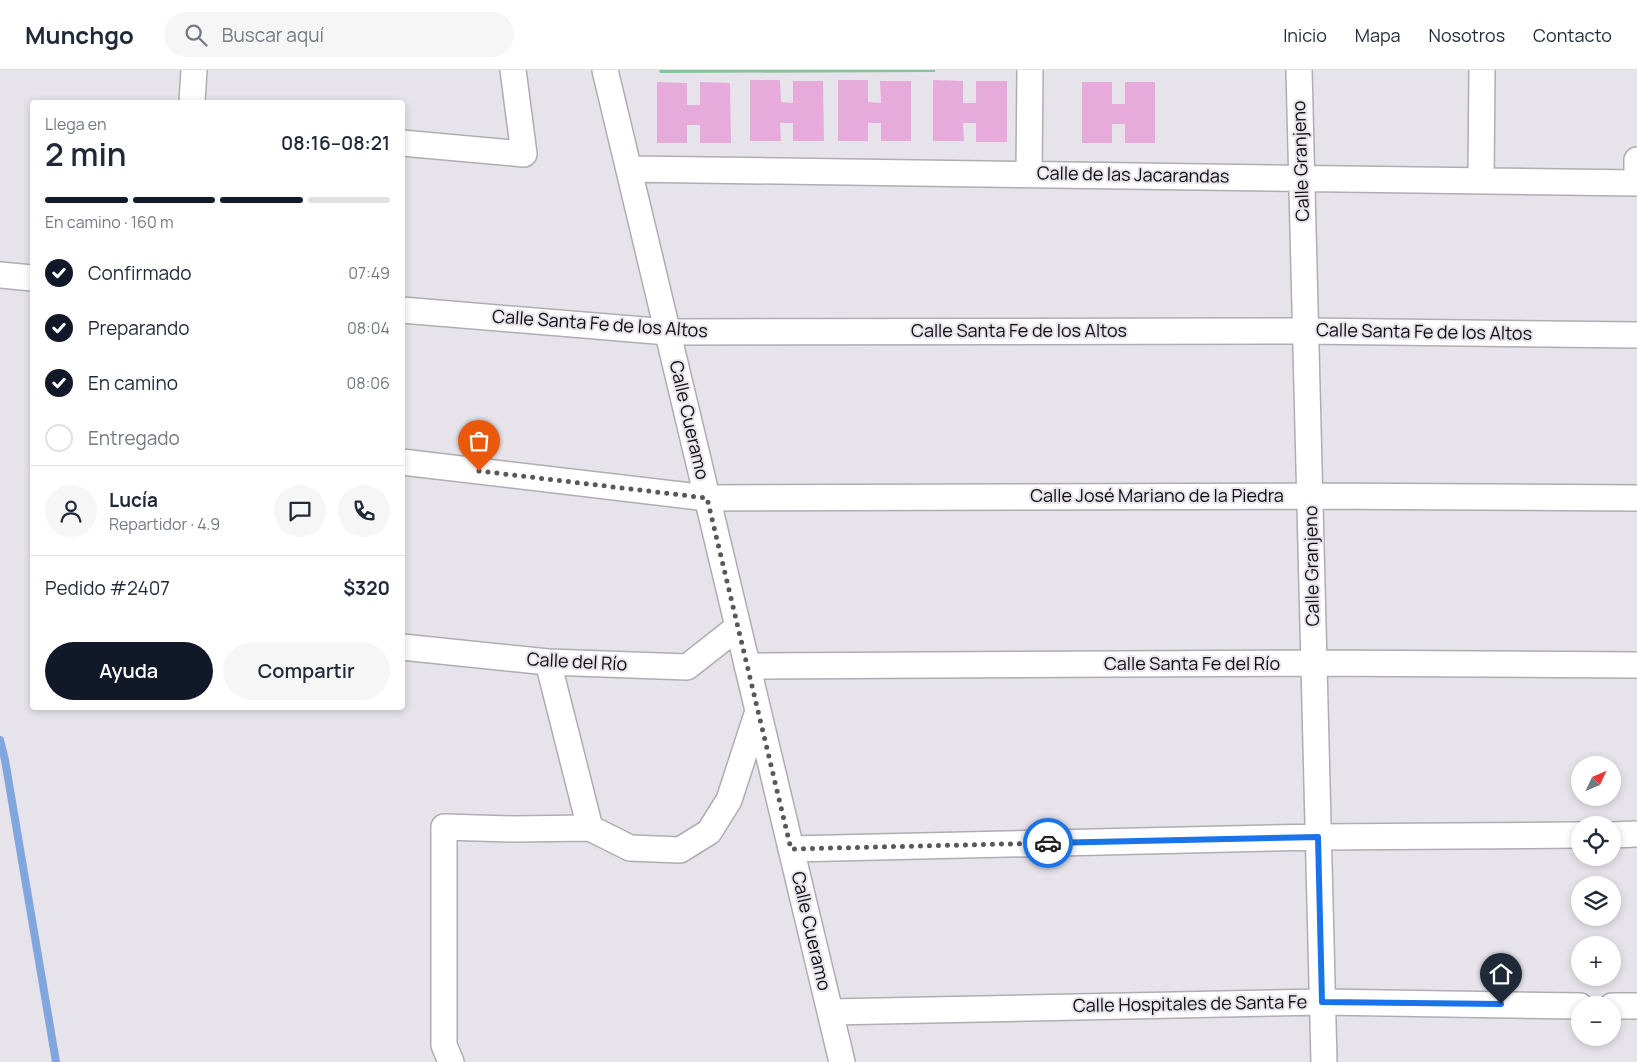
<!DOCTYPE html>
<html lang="es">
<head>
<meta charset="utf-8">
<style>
  :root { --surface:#fff; --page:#f6f6f7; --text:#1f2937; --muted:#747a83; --line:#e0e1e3; --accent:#111827 }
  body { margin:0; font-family:Manrope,sans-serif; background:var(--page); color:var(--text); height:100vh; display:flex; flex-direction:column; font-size:19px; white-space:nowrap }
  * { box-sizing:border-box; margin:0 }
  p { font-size:16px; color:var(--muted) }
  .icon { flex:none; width:28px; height:28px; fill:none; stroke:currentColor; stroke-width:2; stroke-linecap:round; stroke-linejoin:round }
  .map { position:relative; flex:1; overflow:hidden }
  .details { position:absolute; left:30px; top:30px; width:375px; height:610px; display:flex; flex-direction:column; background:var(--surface); border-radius:5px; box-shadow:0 2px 8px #0003 }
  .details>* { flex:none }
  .needle { width:32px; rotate:46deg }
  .tools { position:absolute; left:1571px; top:686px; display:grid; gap:10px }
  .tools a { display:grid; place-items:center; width:50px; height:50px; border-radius:50%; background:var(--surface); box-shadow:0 2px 8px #0003; font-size:25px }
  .pin { position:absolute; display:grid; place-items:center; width:42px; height:42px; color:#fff; margin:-51px -21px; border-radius:50% 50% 50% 0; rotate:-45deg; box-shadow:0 0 5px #0007 }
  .pin .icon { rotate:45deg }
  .courier { position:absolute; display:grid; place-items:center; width:50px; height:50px; margin:-25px; border:4px solid #1a73e8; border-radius:50%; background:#fff; color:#222; box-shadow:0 1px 6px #0007 }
  .overview em { font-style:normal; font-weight:600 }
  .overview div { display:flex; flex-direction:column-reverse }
  .overview { display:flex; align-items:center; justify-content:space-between; height:85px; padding:0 15px }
  h1 { font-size:32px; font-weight:600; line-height:38px }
  .bar { display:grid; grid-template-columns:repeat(4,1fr); gap:8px 5px; align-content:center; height:60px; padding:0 15px }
  .bar i { height:6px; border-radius:4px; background:var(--line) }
  .bar .selected { background:var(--accent) }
  .bar p { grid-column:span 4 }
  .line { display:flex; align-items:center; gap:12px; padding:0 15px; border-top:1px solid var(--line) }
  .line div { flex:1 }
  .round { display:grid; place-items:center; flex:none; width:52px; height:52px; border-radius:26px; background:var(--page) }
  ol { padding:0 15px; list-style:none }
  li { display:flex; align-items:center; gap:15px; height:55px }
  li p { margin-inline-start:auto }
  li .icon { padding:5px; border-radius:50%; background:var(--accent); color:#fff; stroke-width:4 }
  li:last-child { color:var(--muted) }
  li i { width:28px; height:28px; border:2px solid var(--line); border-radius:50% }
  .button { display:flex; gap:10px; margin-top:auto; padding:10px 15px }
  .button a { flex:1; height:58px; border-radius:30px; background:var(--accent); color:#fff; font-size:20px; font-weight:600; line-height:58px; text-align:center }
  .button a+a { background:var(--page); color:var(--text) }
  header { display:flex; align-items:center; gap:30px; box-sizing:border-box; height:70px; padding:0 25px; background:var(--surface); border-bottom:1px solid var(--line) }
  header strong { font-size:24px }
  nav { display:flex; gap:28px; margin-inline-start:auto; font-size:18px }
  .search { width:350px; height:45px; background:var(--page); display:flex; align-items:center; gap:12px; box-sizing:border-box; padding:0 18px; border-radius:28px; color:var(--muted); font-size:19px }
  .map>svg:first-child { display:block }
  .forest { fill:url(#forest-crowns) }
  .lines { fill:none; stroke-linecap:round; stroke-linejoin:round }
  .stream { stroke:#81a6de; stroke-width:8 }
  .building { fill:#e6abdb }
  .street-casing { stroke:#b0acb4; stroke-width:28 }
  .street { stroke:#fff; stroke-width:25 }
  .done { stroke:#59575b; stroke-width:5; stroke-dasharray:0 9 }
  .route { stroke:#1a73e8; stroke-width:6 }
  .labels { text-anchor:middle; stroke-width:4; stroke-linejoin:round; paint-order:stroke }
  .street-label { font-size:18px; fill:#0d0c0e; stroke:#e7e3ea }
</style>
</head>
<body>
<header>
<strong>Munchgo</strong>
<div class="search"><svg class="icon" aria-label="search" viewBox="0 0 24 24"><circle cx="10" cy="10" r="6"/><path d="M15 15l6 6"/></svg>Buscar aquí</div>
<nav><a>Inicio</a><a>Mapa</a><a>Nosotros</a><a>Contacto</a></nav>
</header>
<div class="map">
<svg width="1637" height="992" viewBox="0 0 1637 992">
  <defs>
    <pattern id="forest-crowns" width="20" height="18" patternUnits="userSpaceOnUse" patternTransform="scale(1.25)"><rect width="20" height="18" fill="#82c59a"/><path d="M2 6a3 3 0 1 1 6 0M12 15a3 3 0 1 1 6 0" fill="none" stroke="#6fa884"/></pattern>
  </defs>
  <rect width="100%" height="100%" fill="#e7e3ea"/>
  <path class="forest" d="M659,0H935V2L660,3Z"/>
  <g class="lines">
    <path class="stream" d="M0,670L5,690L56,992"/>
  </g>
  <path class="building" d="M750,10H780L781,32L793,33V11H823L824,71H793V53H780L781,71H750Z
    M838,10H868V32L881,33L880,11H911V71H881V53H868V71H838Z
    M933,10L963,11V33H976V11H1007V72H976V53H963L964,71H933Z
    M657,12L687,13V35H700V12L730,13L731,73H700V55H687V73H657Z
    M1082,12H1112V34H1125V12H1155V73H1125V54H1112V73H1082Z"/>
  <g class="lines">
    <g class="street-casing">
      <path id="street" d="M605,0L842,992
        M1299,0L1324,992
        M192,32L194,0
        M402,73L524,84L513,0
        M629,99L1637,113
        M1029,104L1030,0
        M1481,110L1482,0
        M1637,113V90
        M0,205L32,208
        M402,240L668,262L1306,261L1637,265
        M402,392L707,428L1310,426L1637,428
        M402,577L548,592L687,597L738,557
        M548,592L590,758
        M747,596L1314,593L1637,595
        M1612,765L1637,764
        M791,779L1318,767L1580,765
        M1612,936H1637
        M830,942L1322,932L1580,936
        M451,992L444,975V757L514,759L590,758L630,778L680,780L709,762L729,730L758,641"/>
    </g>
    <use href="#street" class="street"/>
  </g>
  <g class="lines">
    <path class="done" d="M479,401L707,428L791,779L1048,773"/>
    <path class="route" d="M1048,773L1318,767L1322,932L1501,934"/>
  </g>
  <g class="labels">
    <g class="street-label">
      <text transform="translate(1301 91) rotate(-92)" y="6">Calle Granjeno</text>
      <text transform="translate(1133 105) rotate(1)" y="6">Calle de las Jacarandas</text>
      <text transform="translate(600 254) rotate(4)" y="6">Calle Santa Fe de los Altos</text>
      <text x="1019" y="267">Calle Santa Fe de los Altos</text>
      <text transform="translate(1424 262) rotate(1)" y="6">Calle Santa Fe de los Altos</text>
      <text transform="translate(689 350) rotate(77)" y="6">Calle Cueramo</text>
      <text x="1157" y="432">Calle José Mariano de la Piedra</text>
      <text transform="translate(1312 496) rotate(-91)" y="6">Calle Granjeno</text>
      <text transform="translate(577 592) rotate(3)" y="6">Calle del Río</text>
      <text x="1192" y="600">Calle Santa Fe del Río</text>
      <text transform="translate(811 861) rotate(77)" y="6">Calle Cueramo</text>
      <text transform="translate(1190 934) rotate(-1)" y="6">Calle Hospitales de Santa Fe</text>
    </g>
  </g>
</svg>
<div class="tools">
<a><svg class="needle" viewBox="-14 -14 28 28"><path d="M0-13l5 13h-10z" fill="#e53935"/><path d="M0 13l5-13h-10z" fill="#747a83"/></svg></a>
<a><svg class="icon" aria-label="locate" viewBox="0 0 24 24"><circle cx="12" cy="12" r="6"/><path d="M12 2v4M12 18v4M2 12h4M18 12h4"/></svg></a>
<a><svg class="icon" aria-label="layers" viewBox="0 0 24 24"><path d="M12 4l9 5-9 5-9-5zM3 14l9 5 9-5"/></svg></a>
<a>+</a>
<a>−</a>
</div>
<div class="pin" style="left:479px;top:401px;background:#ea580c"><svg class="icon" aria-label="bag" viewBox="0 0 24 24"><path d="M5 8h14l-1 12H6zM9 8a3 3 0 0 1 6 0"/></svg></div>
<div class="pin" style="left:1501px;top:934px;background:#1f2937"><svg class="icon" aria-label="home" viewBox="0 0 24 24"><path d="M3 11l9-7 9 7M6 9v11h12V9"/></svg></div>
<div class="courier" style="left:1048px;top:773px"><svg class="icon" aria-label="car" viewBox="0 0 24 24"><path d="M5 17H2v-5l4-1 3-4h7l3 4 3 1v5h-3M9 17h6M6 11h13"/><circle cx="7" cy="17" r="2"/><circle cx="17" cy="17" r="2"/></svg></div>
<section class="details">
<div class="overview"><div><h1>2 min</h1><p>Llega en</p></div><em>08:16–08:21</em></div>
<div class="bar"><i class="selected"></i><i class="selected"></i><i class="selected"></i><i></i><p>En camino · 160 m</p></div>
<ol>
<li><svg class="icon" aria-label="check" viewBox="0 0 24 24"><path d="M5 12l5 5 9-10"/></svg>Confirmado<p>07:49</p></li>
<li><svg class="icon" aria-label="check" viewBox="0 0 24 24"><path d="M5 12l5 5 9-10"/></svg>Preparando<p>08:04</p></li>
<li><svg class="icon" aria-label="check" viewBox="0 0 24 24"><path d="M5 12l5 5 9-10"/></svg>En camino<p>08:06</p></li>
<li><i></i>Entregado</li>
</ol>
<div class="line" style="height:90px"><a class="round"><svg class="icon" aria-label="person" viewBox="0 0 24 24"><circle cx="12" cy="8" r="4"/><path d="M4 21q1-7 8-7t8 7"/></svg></a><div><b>Lucía</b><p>Repartidor · 4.9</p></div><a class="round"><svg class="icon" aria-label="chat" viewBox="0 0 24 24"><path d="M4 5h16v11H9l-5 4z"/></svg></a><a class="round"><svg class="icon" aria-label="phone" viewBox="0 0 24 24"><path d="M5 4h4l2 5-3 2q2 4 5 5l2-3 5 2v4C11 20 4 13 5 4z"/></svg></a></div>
<div class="line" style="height:65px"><div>Pedido #2407</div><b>$320</b></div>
<div class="button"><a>Ayuda</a><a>Compartir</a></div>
</section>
</div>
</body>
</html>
